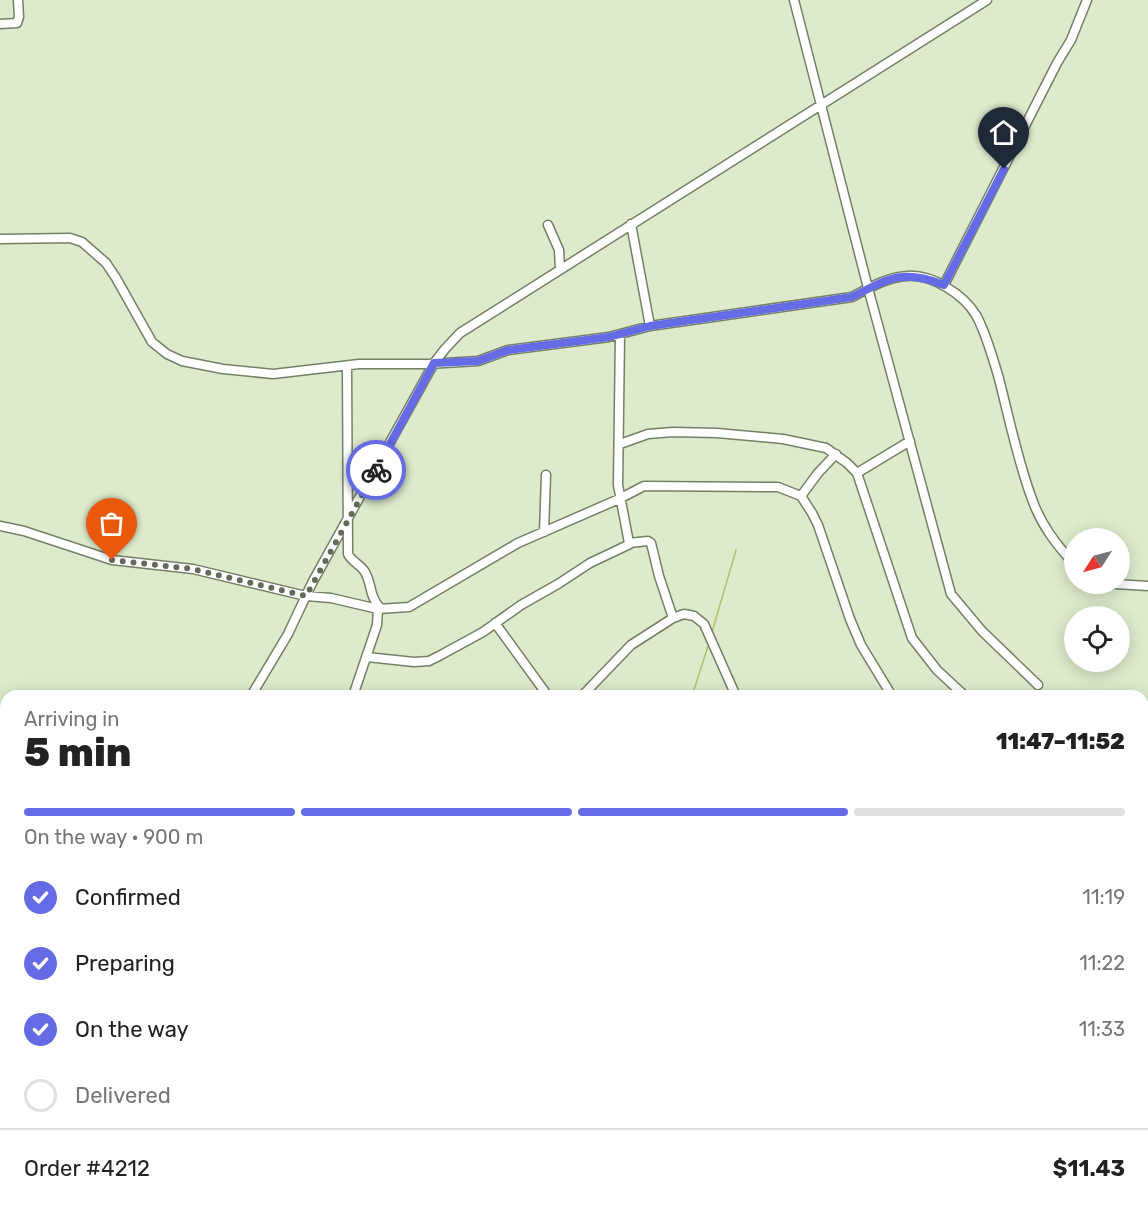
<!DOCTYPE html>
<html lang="en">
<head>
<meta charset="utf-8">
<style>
  :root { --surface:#fff; --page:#f2f2f2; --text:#222; --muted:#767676; --line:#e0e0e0; --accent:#646be4 }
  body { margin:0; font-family:Rubik,sans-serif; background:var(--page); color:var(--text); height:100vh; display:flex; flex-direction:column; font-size:22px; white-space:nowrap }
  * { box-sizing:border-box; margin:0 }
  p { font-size:20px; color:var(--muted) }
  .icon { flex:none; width:33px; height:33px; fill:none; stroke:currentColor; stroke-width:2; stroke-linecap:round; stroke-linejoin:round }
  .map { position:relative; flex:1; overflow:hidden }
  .details { position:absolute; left:0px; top:690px; width:1149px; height:528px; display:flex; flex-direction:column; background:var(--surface); border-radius:18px 18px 0 0; box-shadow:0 3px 15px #0003 }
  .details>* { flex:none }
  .needle { width:39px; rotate:234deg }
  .buttons { position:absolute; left:1064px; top:528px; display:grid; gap:12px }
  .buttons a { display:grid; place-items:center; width:66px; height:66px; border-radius:50%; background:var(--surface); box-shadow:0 3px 15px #0003; font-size:30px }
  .pin { position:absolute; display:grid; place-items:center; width:51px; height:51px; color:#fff; margin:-62px -26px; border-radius:50% 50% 50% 0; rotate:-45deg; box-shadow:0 0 6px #0007 }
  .pin .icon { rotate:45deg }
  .courier { position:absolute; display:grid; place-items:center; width:60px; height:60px; margin:-30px; border:4px solid #646be4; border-radius:50%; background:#fff; color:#222; box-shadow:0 2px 8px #0007 }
  .summary em { font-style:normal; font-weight:800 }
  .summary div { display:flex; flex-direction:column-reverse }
  .summary { display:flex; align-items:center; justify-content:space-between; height:102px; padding:0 24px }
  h1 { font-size:39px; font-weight:800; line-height:45px }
  .bar { display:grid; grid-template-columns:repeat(4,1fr); gap:9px 6px; align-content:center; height:72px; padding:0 24px }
  .bar i { height:8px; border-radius:4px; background:var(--line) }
  .bar .on { background:var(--accent) }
  .bar p { grid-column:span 4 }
  .line { display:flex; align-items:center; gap:15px; padding:0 24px; border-top:2px solid var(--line) }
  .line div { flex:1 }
  ol { padding:0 24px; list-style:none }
  li { display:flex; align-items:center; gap:18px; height:66px }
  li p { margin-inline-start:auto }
  li .icon { padding:6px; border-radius:50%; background:var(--accent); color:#fff; stroke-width:4 }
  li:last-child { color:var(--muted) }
  li i { width:33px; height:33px; border:3px solid var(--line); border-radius:50% }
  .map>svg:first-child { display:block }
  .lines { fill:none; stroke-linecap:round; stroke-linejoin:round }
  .stream { stroke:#a4c670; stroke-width:1.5 }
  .minor-casing { stroke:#748065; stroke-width:11 }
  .minor { stroke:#fff; stroke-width:8 }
  .done { stroke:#626a58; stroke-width:6; stroke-dasharray:0 10.8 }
  .route { stroke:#646be4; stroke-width:8 }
</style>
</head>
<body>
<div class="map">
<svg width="1148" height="1218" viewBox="0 0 1148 1218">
  <rect width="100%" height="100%" fill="#ddebcc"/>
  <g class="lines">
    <path class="stream" d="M712,632L736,550
      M692,696L709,643
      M753,1212L756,1218"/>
    <g class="minor-casing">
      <path id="minor" d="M794,0L868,288L951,594L982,631L1038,685
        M0,24L17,23L19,17L18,0
        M631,224L650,326
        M548,225L559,250L560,269
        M0,239L70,238L82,242L106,263L116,278L152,342L167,354L182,361L223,369L273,374L359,364H428L478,361L508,350L609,337L650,326L852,297C869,288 887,277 907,276C932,274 963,294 976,315C986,333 992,356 998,375C1009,417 1017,459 1032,499C1041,525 1056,544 1074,564
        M944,285L1057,63L1071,40L1087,0
        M620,335L618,485L629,543L648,541L651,543L659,576L673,618
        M347,366L348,554C352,562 360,564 365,572C372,584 369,596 380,608
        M620,444L648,434L673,432L717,433L783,439L826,448L847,463L857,473L912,638L937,670L965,696
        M857,473L910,441
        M801,496L818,473L836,454
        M0,526L24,531L112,560L193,569L306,596L331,598L378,609
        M544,532L546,475
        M1115,584L1148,586
        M495,623L548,696
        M367,657L414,662L429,661L439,656L483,632L521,605L558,584L590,563L630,544
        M251,696L288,634L312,583L434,363L445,349L460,333L987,0
        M353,696L377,625L378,609L409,607L518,543L619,499L644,486L778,487L801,496L812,513L818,525L850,619L861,645L892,696
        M582,696L631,645L673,618L684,614L694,616L704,624L736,696
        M0,744L6,743
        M1143,821L1148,825
        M0,891L6,915
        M1143,928L1148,927
        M0,1137L6,1135
        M77,1212L80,1218
        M583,1212L584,1218
        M2,1218L6,1195
        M317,1218L319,1212"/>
    </g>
    <use href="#minor" class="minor"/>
  </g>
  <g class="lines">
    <path class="done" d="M112,560L193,569L306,596L376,470"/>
    <path class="route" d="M376,470L434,363L478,361L508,350L609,337L650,326L852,297C889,278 903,269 944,285L1004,169"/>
  </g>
</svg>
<div class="buttons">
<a><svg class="needle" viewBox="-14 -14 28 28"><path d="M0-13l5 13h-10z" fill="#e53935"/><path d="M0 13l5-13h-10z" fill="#767676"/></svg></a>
<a><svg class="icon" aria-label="locate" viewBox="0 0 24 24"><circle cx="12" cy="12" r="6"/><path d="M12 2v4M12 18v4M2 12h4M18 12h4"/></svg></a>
</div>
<div class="pin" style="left:112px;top:560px;background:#ea580c"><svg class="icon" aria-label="bag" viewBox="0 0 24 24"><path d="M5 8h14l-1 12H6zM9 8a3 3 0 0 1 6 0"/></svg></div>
<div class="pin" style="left:1004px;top:169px;background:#1f2937"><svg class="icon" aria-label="home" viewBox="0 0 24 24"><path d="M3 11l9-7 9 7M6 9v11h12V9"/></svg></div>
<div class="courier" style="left:376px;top:470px"><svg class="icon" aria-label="bike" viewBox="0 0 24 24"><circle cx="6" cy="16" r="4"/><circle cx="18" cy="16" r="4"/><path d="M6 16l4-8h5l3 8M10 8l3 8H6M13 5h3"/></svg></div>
<section class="details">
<div class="summary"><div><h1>5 min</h1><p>Arriving in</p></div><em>11:47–11:52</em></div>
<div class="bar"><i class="on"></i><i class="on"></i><i class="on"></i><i></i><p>On the way · 900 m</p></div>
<ol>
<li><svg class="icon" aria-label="check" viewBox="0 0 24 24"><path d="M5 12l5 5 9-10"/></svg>Confirmed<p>11:19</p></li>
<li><svg class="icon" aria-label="check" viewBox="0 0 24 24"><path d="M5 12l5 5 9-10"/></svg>Preparing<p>11:22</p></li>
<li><svg class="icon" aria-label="check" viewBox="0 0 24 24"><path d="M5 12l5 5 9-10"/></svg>On the way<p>11:33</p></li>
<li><i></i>Delivered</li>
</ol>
<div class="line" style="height:78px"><div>Order #4212</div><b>$11.43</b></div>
</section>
</div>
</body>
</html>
